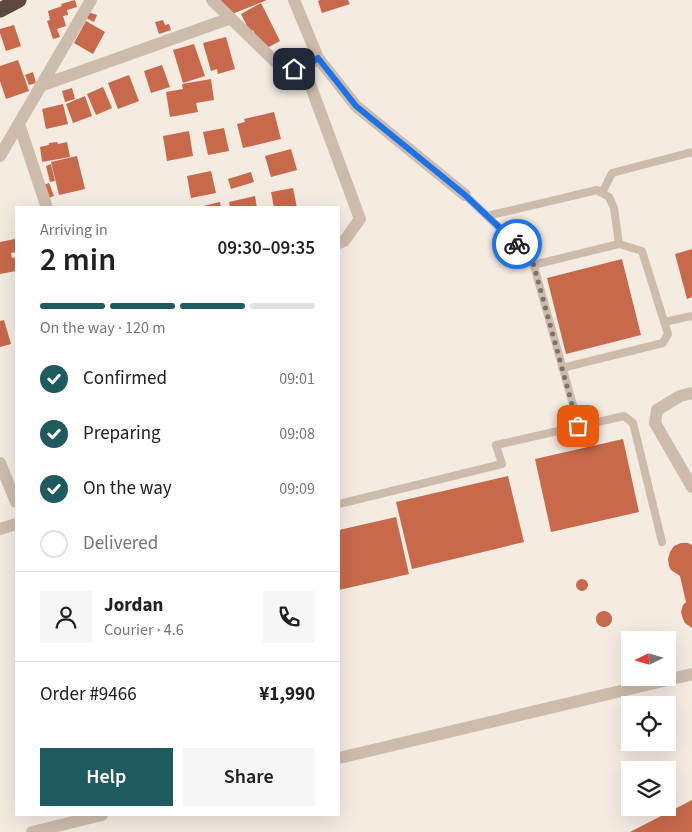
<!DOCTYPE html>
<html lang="en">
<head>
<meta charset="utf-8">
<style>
  :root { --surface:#fff; --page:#f6f6f6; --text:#202124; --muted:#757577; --line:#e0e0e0; --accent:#1f5a5e }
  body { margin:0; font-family:"Source Sans 3",sans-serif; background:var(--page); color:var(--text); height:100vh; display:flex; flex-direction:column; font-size:19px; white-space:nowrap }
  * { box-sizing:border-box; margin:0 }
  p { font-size:16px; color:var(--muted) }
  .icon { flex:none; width:28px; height:28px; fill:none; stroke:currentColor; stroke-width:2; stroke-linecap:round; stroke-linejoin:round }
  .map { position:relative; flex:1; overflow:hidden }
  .side { position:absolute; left:15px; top:206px; width:325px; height:610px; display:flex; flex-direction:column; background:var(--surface); border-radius:0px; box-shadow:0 5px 20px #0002 }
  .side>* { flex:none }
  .needle { width:32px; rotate:265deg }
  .tools { position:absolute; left:621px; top:631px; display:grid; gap:10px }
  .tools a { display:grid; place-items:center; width:55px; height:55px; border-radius:0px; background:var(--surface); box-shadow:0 5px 20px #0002; font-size:25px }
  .pin { position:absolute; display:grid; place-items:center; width:42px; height:42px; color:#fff; margin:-21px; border-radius:10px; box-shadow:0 2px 8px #0006 }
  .courier { position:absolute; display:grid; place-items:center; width:50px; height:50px; margin:-25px; border:4px solid #1a73e8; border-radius:50%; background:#fff; color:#222; box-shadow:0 1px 6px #0007 }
  .headline em { font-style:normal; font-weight:600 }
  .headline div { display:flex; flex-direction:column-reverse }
  .headline { display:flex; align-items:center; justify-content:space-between; height:85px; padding:0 25px }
  h1 { font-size:32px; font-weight:600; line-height:38px }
  .bar { display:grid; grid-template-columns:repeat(4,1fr); gap:8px 5px; align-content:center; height:60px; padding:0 25px }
  .bar i { height:6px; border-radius:4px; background:var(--line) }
  .bar .current { background:var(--accent) }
  .bar p { grid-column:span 4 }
  .line { display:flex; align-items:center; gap:12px; padding:0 25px; border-top:1px solid var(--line) }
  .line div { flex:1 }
  .round { display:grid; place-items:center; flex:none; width:52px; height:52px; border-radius:0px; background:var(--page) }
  ol { padding:0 25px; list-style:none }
  li { display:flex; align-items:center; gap:15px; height:55px }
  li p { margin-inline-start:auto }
  li .icon { padding:5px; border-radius:50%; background:var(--accent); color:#fff; stroke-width:4 }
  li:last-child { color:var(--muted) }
  li i { width:28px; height:28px; border:2px solid var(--line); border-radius:50% }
  .cta { display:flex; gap:10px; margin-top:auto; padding:10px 25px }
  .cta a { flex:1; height:58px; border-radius:0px; background:var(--accent); color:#fff; font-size:20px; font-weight:600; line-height:58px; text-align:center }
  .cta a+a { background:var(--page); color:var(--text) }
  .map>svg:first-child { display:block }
  .building { fill:#c8694b }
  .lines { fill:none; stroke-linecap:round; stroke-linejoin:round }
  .lane { stroke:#cdbbac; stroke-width:8 }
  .street { stroke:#cdbbac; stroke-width:12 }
  .highway { stroke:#5c4a42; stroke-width:15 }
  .done { stroke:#7c716b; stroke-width:5; stroke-dasharray:0 9 }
  .route { stroke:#1a73e8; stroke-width:6 }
</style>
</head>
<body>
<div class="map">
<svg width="692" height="832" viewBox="0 0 692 832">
  <rect width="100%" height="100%" fill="#f4ebe1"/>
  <path class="building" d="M75,0L77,7L67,10L68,15L63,16L66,26L57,29L60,37L53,39L47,21L50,20L48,11L62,6L61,4Z
    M220,0H267L232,14Z
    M320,0H348L350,4L322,13L318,1Z
    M261,3L280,41L267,48L259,43L253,30L250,32L241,14Z
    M88,12L97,15L94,22L86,18Z
    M163,20L165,25L169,24L171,30L159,34L155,22Z
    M86,21L105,32L93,54L74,43Z
    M14,25L21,46L6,51L0,33V29Z
    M226,37L235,69L218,74L217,69L211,71L203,43Z
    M194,44L205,76L183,83L173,50Z
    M18,60L29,91L6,99L0,81V66Z
    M162,65L170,87L151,93L144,71Z
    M33,72L36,83L29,85L25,75Z
    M129,75L139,101L118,109L108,83Z
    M211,79L214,100L196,103L198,112L170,117L166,92L183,89L182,84Z
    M103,87L112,108L96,115L87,94Z
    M72,88L75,99L65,102L62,91Z
    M85,96L92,116L73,123L66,104Z
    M63,104L68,124L46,129L42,109Z
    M274,112L281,139L243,148L237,124L245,122L244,119Z
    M224,128L229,151L208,155L203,132Z
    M189,131L193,156L167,161L163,136Z
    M57,142L58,144L67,142L70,157L42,162L40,147L49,145V143Z
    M291,149L297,170L271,177L265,156Z
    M77,156L85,189L59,195L51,162Z
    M51,164L55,181L50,182L46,166Z
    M211,171L216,193L191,198L187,176Z
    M251,172L254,182L231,189L228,179Z
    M49,183L54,196L45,199L41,186Z
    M293,188L297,208H274L271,192Z
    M255,196L257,208H230L229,202Z
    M220,202L221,208H199V207Z
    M15,239L16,252L11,253L12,258L16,257V271L0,274V242Z
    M692,249V297L687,299L675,254Z
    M622,259L641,335L566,354L547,278Z
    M4,320L11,344L0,347V321Z
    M623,439L639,512L551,532L535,459Z
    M508,476L524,542L412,569L396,502Z
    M396,517L409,574L339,590V530Z
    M681,543H688L692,545V628L685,623L683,619L681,612L683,605L686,602L680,576L671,570L669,566L668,559L670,552L674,546Z
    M576 585a6 6 0 1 1 12 0a6 6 0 1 1-12 0Z
    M596 619a8 8 0 1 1 16 0a8 8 0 1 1-16 0Z
    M692,800V832H630Z"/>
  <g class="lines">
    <path class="lane" d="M602,193L612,173L692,152
      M465,195L532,259L579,426
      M487,216L597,190L609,197L614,208L619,244L533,265
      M664,322L692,316
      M562,368L663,343L668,334L642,251L619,244
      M339,504L502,464L496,445L624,416L633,423L662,542"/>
    <path class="street" d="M212,0L284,70L304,68
      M294,0L318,58L356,106L465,195
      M318,58L304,68L360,219L344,241L339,243
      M40,86L231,18
      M19,124L47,208
      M0,156L91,0
      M692,393L680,396L657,410L655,423L692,487
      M0,463L16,502
      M0,529L16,524
      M339,758L692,674
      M32,832L102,815"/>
    <path class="highway" d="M0,10L19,0"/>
  </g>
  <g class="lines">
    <path class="done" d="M517,244L532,259L578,426"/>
    <path class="route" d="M294,69L304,68L318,58L356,106L465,195L517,244"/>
  </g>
</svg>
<div class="tools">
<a><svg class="needle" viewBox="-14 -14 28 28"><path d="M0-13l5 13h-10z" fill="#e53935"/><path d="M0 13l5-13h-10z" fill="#757577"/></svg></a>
<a><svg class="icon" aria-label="locate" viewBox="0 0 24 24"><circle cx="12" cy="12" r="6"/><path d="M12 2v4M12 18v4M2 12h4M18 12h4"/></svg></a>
<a><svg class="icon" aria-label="layers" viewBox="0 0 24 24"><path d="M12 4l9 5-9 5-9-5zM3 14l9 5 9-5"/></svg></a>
</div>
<div class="pin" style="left:578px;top:426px;background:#ea580c"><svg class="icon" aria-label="bag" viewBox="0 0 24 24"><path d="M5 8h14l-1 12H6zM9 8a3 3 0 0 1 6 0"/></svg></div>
<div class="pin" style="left:294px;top:69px;background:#1f2937"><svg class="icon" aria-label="home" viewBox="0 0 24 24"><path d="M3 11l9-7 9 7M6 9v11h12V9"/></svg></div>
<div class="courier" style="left:517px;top:244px"><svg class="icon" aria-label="bike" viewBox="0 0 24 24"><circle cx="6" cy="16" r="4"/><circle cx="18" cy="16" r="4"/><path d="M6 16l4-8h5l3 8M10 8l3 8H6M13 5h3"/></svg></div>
<section class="side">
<div class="headline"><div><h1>2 min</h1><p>Arriving in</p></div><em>09:30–09:35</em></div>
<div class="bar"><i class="current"></i><i class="current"></i><i class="current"></i><i></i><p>On the way · 120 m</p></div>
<ol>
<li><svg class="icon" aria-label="check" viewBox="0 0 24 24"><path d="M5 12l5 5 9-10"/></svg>Confirmed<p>09:01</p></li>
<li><svg class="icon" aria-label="check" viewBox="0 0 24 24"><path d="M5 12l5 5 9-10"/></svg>Preparing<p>09:08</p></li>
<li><svg class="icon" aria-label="check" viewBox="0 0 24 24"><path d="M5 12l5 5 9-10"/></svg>On the way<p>09:09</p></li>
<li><i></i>Delivered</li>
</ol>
<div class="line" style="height:90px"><a class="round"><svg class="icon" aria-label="person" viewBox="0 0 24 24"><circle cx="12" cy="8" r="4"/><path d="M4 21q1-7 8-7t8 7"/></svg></a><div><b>Jordan</b><p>Courier · 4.6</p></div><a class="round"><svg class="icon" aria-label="phone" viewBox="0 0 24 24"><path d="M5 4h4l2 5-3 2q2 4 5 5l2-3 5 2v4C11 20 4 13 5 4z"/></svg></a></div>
<div class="line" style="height:65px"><div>Order #9466</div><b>¥1,990</b></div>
<div class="cta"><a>Help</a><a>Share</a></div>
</section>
</div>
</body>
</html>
